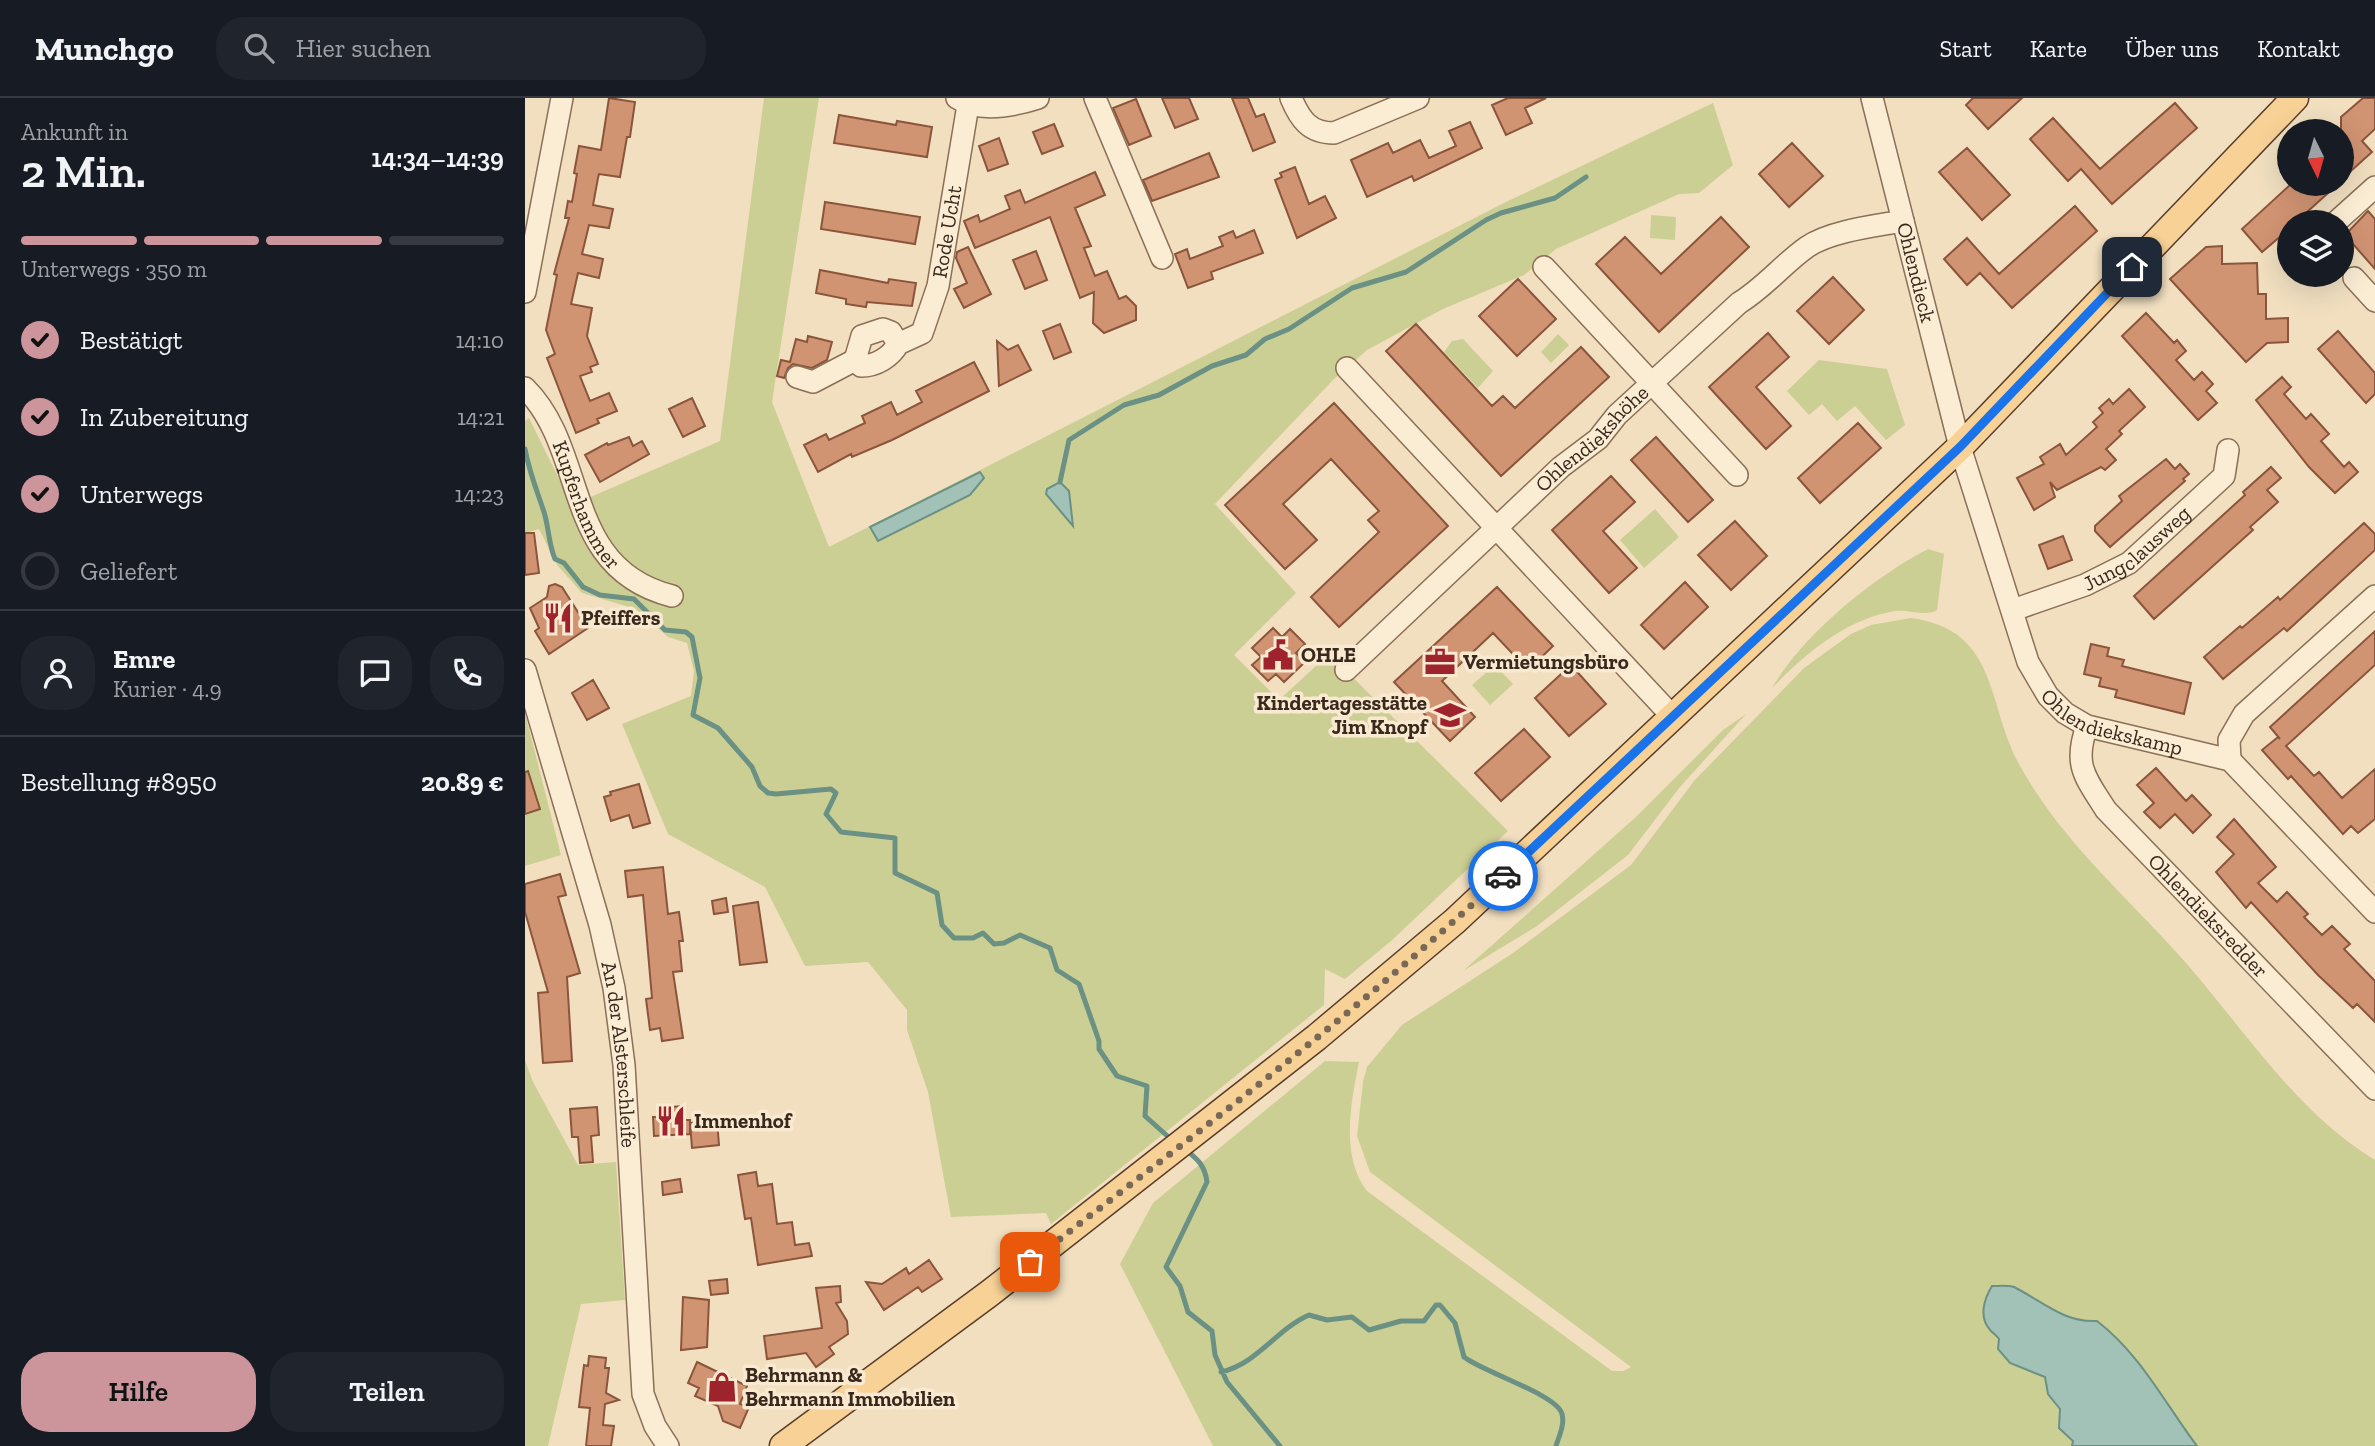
<!DOCTYPE html>
<html lang="de">
<head>
<meta charset="utf-8">
<style>
  :root { --surface:#171b24; --page:#20242c; --text:#f1f3f6; --muted:#9ea1a6; --line:#363941; --accent:#cc959b }
  body { margin:0; font-family:"Zilla Slab",serif; background:var(--page); color:var(--text); height:100vh; display:flex; flex-direction:column; font-size:26px; white-space:nowrap }
  * { box-sizing:border-box; margin:0 }
  p { font-size:23px; color:var(--muted) }
  .icon { flex:none; width:38px; height:38px; fill:none; stroke:currentColor; stroke-width:2; stroke-linecap:round; stroke-linejoin:round }
  .map { position:relative; flex:1; overflow:hidden }
  .details { display:flex; flex-direction:column; background:var(--surface); width:525px }
  .details>* { flex:none }
  .needle { width:46px; rotate:175deg }
  .fabs { position:absolute; left:1752px; top:21px; display:grid; gap:14px }
  .fabs a { display:grid; place-items:center; width:77px; height:77px; border-radius:50%; background:var(--surface); box-shadow:0 7px 28px #0002; font-size:35px }
  .pin { position:absolute; display:grid; place-items:center; width:60px; height:60px; color:#fff; margin:-30px; border-radius:14px; box-shadow:0 4px 10px #0006 }
  .courier { position:absolute; display:grid; place-items:center; width:70px; height:70px; margin:-35px; border:5px solid #1a73e8; border-radius:50%; background:#fff; color:#222; box-shadow:0 2px 9px #0007 }
  .headline em { font-style:normal; font-weight:600 }
  .headline div { display:flex; flex-direction:column-reverse }
  .headline { display:flex; align-items:center; justify-content:space-between; height:119px; padding:0 21px }
  h1 { font-size:46px; font-weight:600; line-height:52px }
  .bar { display:grid; grid-template-columns:repeat(4,1fr); gap:10px 7px; align-content:center; height:84px; padding:0 21px }
  .bar i { height:9px; border-radius:5px; background:var(--line) }
  .bar .selected { background:var(--accent) }
  .bar p { grid-column:span 4 }
  .line { display:flex; align-items:center; gap:18px; padding:0 21px; border-top:2px solid var(--line) }
  .line div { flex:1 }
  .round { display:grid; place-items:center; flex:none; width:74px; height:74px; border-radius:28px; background:var(--page) }
  ol { padding:0 21px; list-style:none }
  li { display:flex; align-items:center; gap:21px; height:77px }
  li p { margin-inline-start:auto }
  li .icon { padding:7px; border-radius:50%; background:var(--accent); color:#111; stroke-width:4 }
  li:last-child { color:var(--muted) }
  li i { width:38px; height:38px; border:4px solid var(--line); border-radius:50% }
  .primary-button { display:flex; gap:14px; margin-top:auto; padding:14px 21px }
  .primary-button a { flex:1; height:80px; border-radius:28px; background:var(--accent); color:#111; font-size:28px; font-weight:600; line-height:80px; text-align:center }
  .primary-button a+a { background:var(--page); color:var(--text) }
  header { display:flex; align-items:center; gap:42px; box-sizing:border-box; height:98px; padding:0 35px; background:var(--surface); border-bottom:2px solid var(--line) }
  header strong { font-size:33px }
  nav { display:flex; gap:38px; margin-inline-start:auto; font-size:24px }
  .search { width:490px; height:63px; background:var(--page); display:flex; align-items:center; gap:18px; box-sizing:border-box; padding:0 24px; border-radius:28px; color:var(--muted); font-size:26px }
  main { display:flex; flex:1; min-height:0 }
  .map>svg:first-child { display:block }
  .green { fill:#cccf93 }
  .water { fill:#a3c2b7; stroke:#6a9184; stroke-width:2 }
  .lines { fill:none; stroke-linecap:round; stroke-linejoin:round }
  .stream { stroke:#6a9184; stroke-width:5 }
  .building { fill:#d19473; stroke:#8b553b; stroke-width:2 }
  .minor-casing { stroke:#8b6f57; stroke-width:24 }
  .major-casing { stroke:#583d2b; stroke-width:29 }
  .minor { stroke:#fbecd4; stroke-width:21 }
  .major { stroke:#f7d195; stroke-width:26 }
  .done { stroke:#796855; stroke-width:7; stroke-dasharray:0 12.6 }
  .route { stroke:#1a73e8; stroke-width:9 }
  .labels { text-anchor:middle; stroke-width:7; stroke-linejoin:round; paint-order:stroke }
  .street-label { font-size:21px; fill:#39281c; stroke:#f8e9d0 }
  .poi-label { font-size:21px; font-weight:bold; fill:#39281c; stroke:#f8e9d0; text-anchor:start }
</style>
</head>
<body>
<header>
<strong>Munchgo</strong>
<div class="search"><svg class="icon" aria-label="search" viewBox="0 0 24 24"><circle cx="10" cy="10" r="6"/><path d="M15 15l6 6"/></svg>Hier suchen</div>
<nav><a>Start</a><a>Karte</a><a>Über uns</a><a>Kontakt</a></nav>
</header>
<main>
<section class="details">
<div class="headline"><div><h1>2 Min.</h1><p>Ankunft in</p></div><em>14:34–14:39</em></div>
<div class="bar"><i class="selected"></i><i class="selected"></i><i class="selected"></i><i></i><p>Unterwegs · 350 m</p></div>
<ol>
<li><svg class="icon" aria-label="check" viewBox="0 0 24 24"><path d="M5 12l5 5 9-10"/></svg>Bestätigt<p>14:10</p></li>
<li><svg class="icon" aria-label="check" viewBox="0 0 24 24"><path d="M5 12l5 5 9-10"/></svg>In Zubereitung<p>14:21</p></li>
<li><svg class="icon" aria-label="check" viewBox="0 0 24 24"><path d="M5 12l5 5 9-10"/></svg>Unterwegs<p>14:23</p></li>
<li><i></i>Geliefert</li>
</ol>
<div class="line" style="height:126px"><a class="round"><svg class="icon" aria-label="person" viewBox="0 0 24 24"><circle cx="12" cy="8" r="4"/><path d="M4 21q1-7 8-7t8 7"/></svg></a><div><b>Emre</b><p>Kurier · 4.9</p></div><a class="round"><svg class="icon" aria-label="chat" viewBox="0 0 24 24"><path d="M4 5h16v11H9l-5 4z"/></svg></a><a class="round"><svg class="icon" aria-label="phone" viewBox="0 0 24 24"><path d="M5 4h4l2 5-3 2q2 4 5 5l2-3 5 2v4C11 20 4 13 5 4z"/></svg></a></div>
<div class="line" style="height:91px"><div>Bestellung #8950</div><b>20.89 €</b></div>
<div class="primary-button"><a>Hilfe</a><a>Teilen</a></div>
</section>
<div class="map">
<svg width="1850" height="1348" viewBox="0 0 1850 1348">
  <rect width="100%" height="100%" fill="#f1dfc0"/>
  <path class="green" d="M239,0H294L247,304L304,449L979,105L1188,5L1208,67L1174,95L1154,96L1031,151L999,177L918,211L842,252L808,282L690,406L771,495L709,557L754,602L804,556L983,733L866,843L820,881L800,871L799,907L526,1126L521,1115L426,1119L403,994L382,932V912L343,864L280,868L240,789L143,736L97,626L166,598L169,573L162,545L143,539L111,511L57,495L33,468L14,431L0,435V323L4,320L47,407L195,343Z
    M1126,117L1151,119L1150,142L1125,140Z
    M1033,236L1044,247L1026,265L1016,254Z
    M938,241L968,273L953,290L919,254L927,243Z
    M1294,262L1362,271L1380,327L1361,342L1330,308L1312,323L1297,306L1284,317L1262,293Z
    M1130,411L1154,439L1119,470L1095,442Z
    M1403,451L1419,456L1412,512C1401,519 1384,511 1370,513C1321,521 1281,555 1247,590C1278,536 1349,479 1403,451Z
    M1386,520C1474,532 1461,605 1494,666C1535,741 1597,794 1653,856C1716,926 1768,1012 1850,1062V1348H688L595,1166L628,1105L800,963L834,964C826,1004 815,1058 842,1093L1087,1273H1098L1106,1269L845,1074L832,1038L838,984L842,969L877,927L988,855L1106,767L1169,683L1279,570L1326,536L1346,527Z
    M970,567L988,586L965,607L947,587Z
    M0,615L36,757L0,768Z
    M1221,616L1155,689L1103,757L1012,828L938,873L1112,718L1198,632Z
    M0,962L8,984L53,1067L91,1064L100,1202L56,1206L23,1348H0Z"/>
  <path class="water" d="M455,374L459,380L445,397L353,443L345,429Z
    M535,384L544,393L548,428L521,396L522,391Z
    M1467,1188C1474,1188 1483,1187 1489,1189C1517,1203 1539,1225 1572,1223C1616,1257 1639,1304 1672,1348H1547L1548,1343L1534,1330L1535,1311L1523,1296L1520,1279L1485,1265L1473,1251L1474,1241C1472,1238 1469,1236 1466,1233C1453,1220 1459,1201 1467,1188Z"/>
  <g class="lines">
    <path class="stream" d="M0,351C4,373 11,390 18,411C24,427 23,445 30,461L39,465L58,489L75,497L109,501L140,532L161,534L167,539L175,580L168,617L193,630L227,669L235,688L243,695L251,696L306,691L311,695L301,716L316,734L370,740V775L412,795L417,827L429,840H448L458,835L469,846L479,845L495,837L525,850L532,872L554,886L574,943V951L592,978L622,988L620,1018L648,1043
      M535,384L544,342L599,307L634,297L687,268L721,257L740,241L764,231L827,190L881,174L961,122L976,115L1030,100L1061,79
      M662,1053C674,1062 680,1069 682,1084L641,1169L655,1188L663,1214L687,1233L690,1257L702,1284L755,1348
      M696,1274C732,1266 752,1231 784,1217L802,1222L827,1219L844,1232L876,1223H899L911,1207H915L930,1225L939,1259C958,1274 1033,1297 1037,1316C1040,1326 1034,1338 1031,1348"/>
  </g>
  <path class="building" d="M84,0L110,4L105,39H102L95,79L74,76L73,80L68,107L88,111L84,130L64,127L57,156L78,161L74,180L53,175L46,206L67,210L62,238L73,266L65,269L67,274L55,278L65,303L84,295L92,313L72,321L74,325L51,335L22,260L30,256L21,232L32,177L29,176L44,120H40L43,103L47,104L52,76L49,75L54,48L76,52Z
    M637,0H664L673,21L650,30Z
    M707,0H723L731,19L739,16L750,44L728,53Z
    M983,0H1021L1000,10L1007,25L981,37L967,7Z
    M1448,0H1497L1463,31L1441,7Z
    M1838,0H1850V31L1837,43L1847,54L1816,82V19Z
    M611,1L626,38L604,47L588,10Z
    M1650,5L1672,30L1587,106L1556,71L1543,83L1505,41L1528,20L1575,71Z
    M314,17L371,27L372,23L407,29L402,59L309,45Z
    M945,24L957,50L889,83L887,78L842,99L826,62L863,45L868,55L895,42L904,60L931,48L924,33Z
    M529,26L538,48L517,56L508,34Z
    M474,40L483,66L463,73L454,48Z
    M1267,45L1298,78L1264,109L1234,76Z
    M1442,50L1485,97L1457,122L1414,74Z
    M684,55L694,79L627,103L618,82Z
    M770,69L784,106L800,98L811,120L772,140L750,82L757,79L755,75Z
    M570,74L580,97L550,110L566,148L559,150L570,178L582,173L594,201L601,198L611,208V222L579,235L568,225L569,194L555,200L525,119L450,150L439,123L453,117L455,124L485,111L480,98L495,92L500,105Z
    M1766,86H1813L1771,124H1764V131L1737,154L1717,131Z
    M300,104L395,119L390,146L296,131Z
    M1550,108L1572,133L1487,210L1455,175L1442,187L1419,161L1442,140L1474,176Z
    M1843,113L1850,121V171L1820,137Z
    M1196,119L1224,149L1134,234L1071,166L1100,139L1136,176Z
    M729,132L738,155L686,174L688,181L663,190L650,156L662,151L665,161L698,148L694,139L708,133L711,140Z
    M1697,148V166L1732,165L1733,196H1741V221L1763,220V244L1742,245L1721,264L1645,181L1681,149Z
    M443,149L466,196L439,210L429,191L442,185L431,160L432,154Z
    M511,153L522,182L500,191L488,162Z
    M295,172L363,185L364,181L391,185L387,208L342,204L341,209L321,206V201L291,195Z
    M1308,179L1339,212L1304,246L1272,213Z
    M993,181L1031,221L992,258L954,218Z
    M1621,215L1649,245L1652,242L1661,253L1651,262L1669,282L1677,274L1688,286L1681,293L1692,305L1673,322L1597,238Z
    M535,226L546,254L529,261L518,233Z
    M891,226L967,308L978,298L990,310L1056,249L1084,279L976,378L861,253Z
    M1813,233L1850,275V296L1841,305L1793,251Z
    M1243,235L1264,259L1231,289L1266,328L1241,351L1184,289Z
    M283,238L307,244L302,262L287,270L268,266L263,270L259,280L252,278L256,262L265,264L271,241L282,244Z
    M472,243L483,252L493,247L506,272L474,288Z
    M449,264L464,293L367,342L327,359L326,356L293,374L279,347L301,336L304,342L340,325L337,318L366,304L372,317L397,304L391,293Z
    M1757,279L1766,289L1759,296L1781,321L1786,316L1804,336L1796,343L1819,369L1824,364L1833,374L1810,395L1784,369L1731,302Z
    M1604,291L1620,309L1594,333L1597,336L1581,351L1591,362L1580,372L1576,369L1532,392L1525,384L1530,399L1509,412L1492,380L1519,366L1515,359L1535,346L1541,357L1572,329L1568,324L1578,315L1574,310L1584,301L1588,306Z
    M167,300L180,328L158,339L144,311Z
    M809,305L923,428L814,529L786,499L854,434L843,422L854,413L806,361L758,406L792,442L760,471L700,407Z
    M1333,325L1356,350L1295,405L1273,380Z
    M104,339L108,348L117,343L124,356L75,384L60,357L82,345L83,347Z
    M1131,339L1188,402L1163,424L1106,362Z
    M1641,361L1650,371L1655,366L1664,376L1658,381L1660,383L1585,449L1570,433V428L1597,403L1594,398Z
    M1746,369L1756,380L1742,392L1753,404L1725,429L1728,432L1629,521L1609,498L1720,397L1718,394Z
    M1086,378L1110,404L1078,433L1112,470L1084,495L1027,432Z
    M1210,423L1242,458L1206,492L1173,457Z
    M1839,425L1850,436V452L1762,533L1759,530L1698,581L1679,559L1715,528L1717,530L1753,499L1755,502Z
    M0,435H9L14,475L0,477Z
    M1538,438L1547,462L1523,471L1514,447Z
    M1160,484L1183,509L1139,551L1116,527Z
    M30,486L37,489L63,530L24,556L10,533L14,530L5,510L22,499L24,488Z
    M972,489L1028,548L1003,572L968,535L917,583L950,619L925,643L869,584Z
    M748,530L757,539L765,531L780,546L771,555L780,564L759,584L751,576L743,583L727,567L736,559L727,550Z
    M1850,533V567L1761,648L1789,678L1794,674L1817,700L1850,671V721L1833,735L1826,728L1818,736L1766,678L1763,681L1737,652L1753,639L1755,641L1745,629Z
    M1566,546L1584,550L1582,558L1599,562L1597,568L1666,585L1659,616L1590,599L1592,592L1574,588L1576,580L1559,576Z
    M1046,567L1081,606L1044,638L1010,600Z
    M68,582L84,610L62,622L47,595Z
    M999,631L1025,659L976,703L950,675Z
    M1631,670L1661,703L1667,697L1686,717L1668,735L1650,716L1635,730L1619,714L1629,705L1612,687Z
    M3,673L15,711L0,716V674Z
    M114,686L125,725L108,730L104,717L86,723L79,699L86,697L85,694Z
    M1709,721L1751,769L1733,785L1752,804L1762,794L1783,816L1779,819L1797,837L1807,828L1825,846L1819,851L1850,883V924L1832,906L1828,910L1793,877L1726,804L1721,810L1691,774L1709,756L1692,739Z
    M138,769L143,816L154,814L158,843H154L157,873L148,874L158,940L137,943L135,930L125,932L121,901L127,900L118,797L103,799L100,773Z
    M35,776L41,797L33,799L55,875L42,879L47,963L18,965L13,895L23,894L0,814V786Z
    M201,800L203,814L189,816L187,803Z
    M233,804L242,864L215,867L208,808Z
    M158,1008L159,1022H165V1036L129,1038L128,1019H133L132,1010Z
    M72,1009L74,1037L66,1038L68,1064L55,1065L53,1039H47L45,1011Z
    M192,1022L194,1047L167,1050L165,1025Z
    M231,1074L233,1088L247,1086L252,1126L267,1124L270,1147L284,1145L287,1158L233,1167L226,1120L220,1121L213,1077Z
    M155,1081L157,1094L138,1097L137,1084Z
    M404,1162L417,1181L397,1194L393,1189L359,1212L341,1184L357,1186L381,1170L384,1176Z
    M202,1181L203,1195L186,1197L184,1183Z
    M315,1188L316,1204L311,1205L322,1223L323,1236L304,1249L309,1256L291,1269L281,1255L242,1261L239,1238L297,1230L291,1190Z
    M158,1199L184,1202L182,1249L156,1252Z
    M64,1258L81,1260L80,1270H84L81,1295L94,1302L80,1306L78,1327L89,1328L86,1348H61L65,1310L54,1309L59,1267L63,1268Z
    M172,1264L222,1288L215,1306L224,1309L215,1330L198,1323L193,1308L170,1298L174,1290L163,1285Z"/>
  <g class="lines">
    <g class="minor-casing">
      <g id="minor">
        <path d="M432,0C455,15 488,8 513,0"/>
        <path d="M570,0L637,160"/>
        <path d="M766,0C775,21 784,35 809,35L893,0"/>
        <path id="s1" d="M1347,0L1435,349L1503,564L1523,598L1540,615L1562,628L1705,662L1850,814"/>
        <path d="M1811,124L1850,89"/>
        <path d="M1019,169L1212,377"/>
        <path d="M1829,180L1850,203"/>
        <path d="M0,194L37,0"/>
        <path id="s2" d="M373,246C366,259 351,268 336,268L330,262L337,238L358,231L366,234L373,246L397,235L413,188L443,7"/>
        <path d="M822,270L1147,618"/>
        <path d="M272,279L288,284L330,262"/>
        <path id="s3" d="M0,290C64,353 36,470 147,498"/>
        <path id="s4" d="M1488,512L1560,487L1604,465L1699,378L1703,352"/>
        <path id="s5" d="M0,572L75,827L89,890L99,967L118,1296L130,1328L143,1348"/>
        <path id="s6" d="M821,572L1036,369L1073,341L1092,317L1214,205C1240,189 1258,166 1282,149C1305,133 1350,128 1378,123"/>
        <path id="s7" d="M1562,628C1548,667 1560,679 1581,712L1850,991"/>
        <path d="M1705,662L1704,642L1719,616L1850,498"/>
      </g>
    </g>
    <g class="major-casing">
      <path id="major" d="M258,1348L465,1195L792,939L930,823L1435,349L1770,0"/>
    </g>
    <use href="#minor" class="minor"/>
    <use href="#major" class="major"/>
  </g>
  <g class="lines">
    <path class="done" d="M505,1164C665,1040 830,917 978,778"/>
    <path class="route" d="M978,778L1435,349L1607,169"/>
  </g>
  <defs>
    <g id="restaurant-bare" transform="scale(2.415)"><path d="M-5-6h1v4h1v-4h1v4h1v-4h1v5L-1.5 .5V6h-2V.5L-5-1ZM5-6V6H3V1.5H1.5Q1.5-4 5-6Z" fill="#9e232c" stroke="#f8e9d0" stroke-width="2.5" paint-order="stroke"/></g>
    <g id="civic-bare" transform="scale(2.415)"><path d="M-.6-6.5H3V-4.5H.6V-3L4-1V1h2V6H-6V1h2V-1L-.6-3ZM-1.2 2.5V6h2.4V2.5Z" fill="#9e232c" stroke="#f8e9d0" stroke-width="2.5" paint-order="stroke"/></g>
    <g id="office-bare" transform="scale(2.415)"><path d="M-6-3h4V-5.5h4V-3h4V5H-6ZM-1-4.5V-3h2v-1.5ZM-6 0V1H6V0Z" fill="#9e232c" stroke="#f8e9d0" stroke-width="2.5" paint-order="stroke"/></g>
    <g id="school-bare" transform="scale(2.415)"><path d="M0-5L7-2L0 1L-7-2ZM-4 1L0 2.5L4 1V4Q0 6-4 4Z" fill="#9e232c" stroke="#f8e9d0" stroke-width="2.5" paint-order="stroke"/></g>
    <g id="shop-bare" transform="scale(2.415)"><path d="M-5-2.5h2.3a2.7 3.5 0 0 1 5.4 0H5L5.5 6h-11ZM-1.5-2.5h3a1.5 2.3 0 0 0-3 0Z" fill="#9e232c" stroke="#f8e9d0" stroke-width="2.5" paint-order="stroke"/></g>
  </defs>
  <g fill-rule="evenodd">
    <use href="#restaurant-bare" x="33" y="520"/>
    <use href="#civic-bare" x="753" y="557"/>
    <use href="#office-bare" x="915" y="564"/>
    <use href="#school-bare" x="925" y="617"/>
    <use href="#restaurant-bare" x="146" y="1023"/>
    <use href="#shop-bare" x="197" y="1289"/>
  </g>
  <g class="labels">
    <g class="street-label">
      <text dy="7" stroke="none"><textPath href="#s2" startOffset="254">Rode Ucht</textPath></text>
      <text dy="7" stroke="none"><textPath href="#s1" startOffset="180">Ohlendieck</textPath></text>
      <text dy="7" stroke="none"><textPath href="#s6" startOffset="338">Ohlendiekshöhe</textPath></text>
      <text dy="7" stroke="none"><textPath href="#s3" startOffset="133">Kupferhammer</textPath></text>
      <text dy="7" stroke="none"><textPath href="#s4" startOffset="140">Jungclausweg</textPath></text>
      <text dy="7" stroke="none"><textPath href="#s1" startOffset="696">Ohlendiekskamp</textPath></text>
      <text dy="7" stroke="none"><textPath href="#s7" startOffset="238">Ohlendieksredder</textPath></text>
      <text dy="7" stroke="none"><textPath href="#s5" startOffset="397">An der Alsterschleife</textPath></text>
    </g>
    <g class="poi-label">
      <text x="56" y="527">Pfeiffers</text>
      <text x="776" y="564">OHLE</text>
      <text x="938" y="571">Vermietungsbüro</text>
      <text x="902" y="612" text-anchor="end">Kindertagesstätte<tspan x="902" dy="24">Jim Knopf</tspan></text>
      <text x="169" y="1030">Immenhof</text>
      <text x="220" y="1284">Behrmann &amp;<tspan x="220" dy="24">Behrmann Immobilien</tspan></text>
    </g>
  </g>
</svg>
<div class="fabs">
<a><svg class="needle" viewBox="-14 -14 28 28"><path d="M0-13l5 13h-10z" fill="#e53935"/><path d="M0 13l5-13h-10z" fill="#9ea1a6"/></svg></a>
<a><svg class="icon" aria-label="layers" viewBox="0 0 24 24"><path d="M12 4l9 5-9 5-9-5zM3 14l9 5 9-5"/></svg></a>
</div>
<div class="pin" style="left:505px;top:1164px;background:#ea580c"><svg class="icon" aria-label="bag" viewBox="0 0 24 24"><path d="M5 8h14l-1 12H6zM9 8a3 3 0 0 1 6 0"/></svg></div>
<div class="pin" style="left:1607px;top:169px;background:#1f2937"><svg class="icon" aria-label="home" viewBox="0 0 24 24"><path d="M3 11l9-7 9 7M6 9v11h12V9"/></svg></div>
<div class="courier" style="left:978px;top:778px"><svg class="icon" aria-label="car" viewBox="0 0 24 24"><path d="M5 17H2v-5l4-1 3-4h7l3 4 3 1v5h-3M9 17h6M6 11h13"/><circle cx="7" cy="17" r="2"/><circle cx="17" cy="17" r="2"/></svg></div>
</div>
</main>
</body>
</html>
